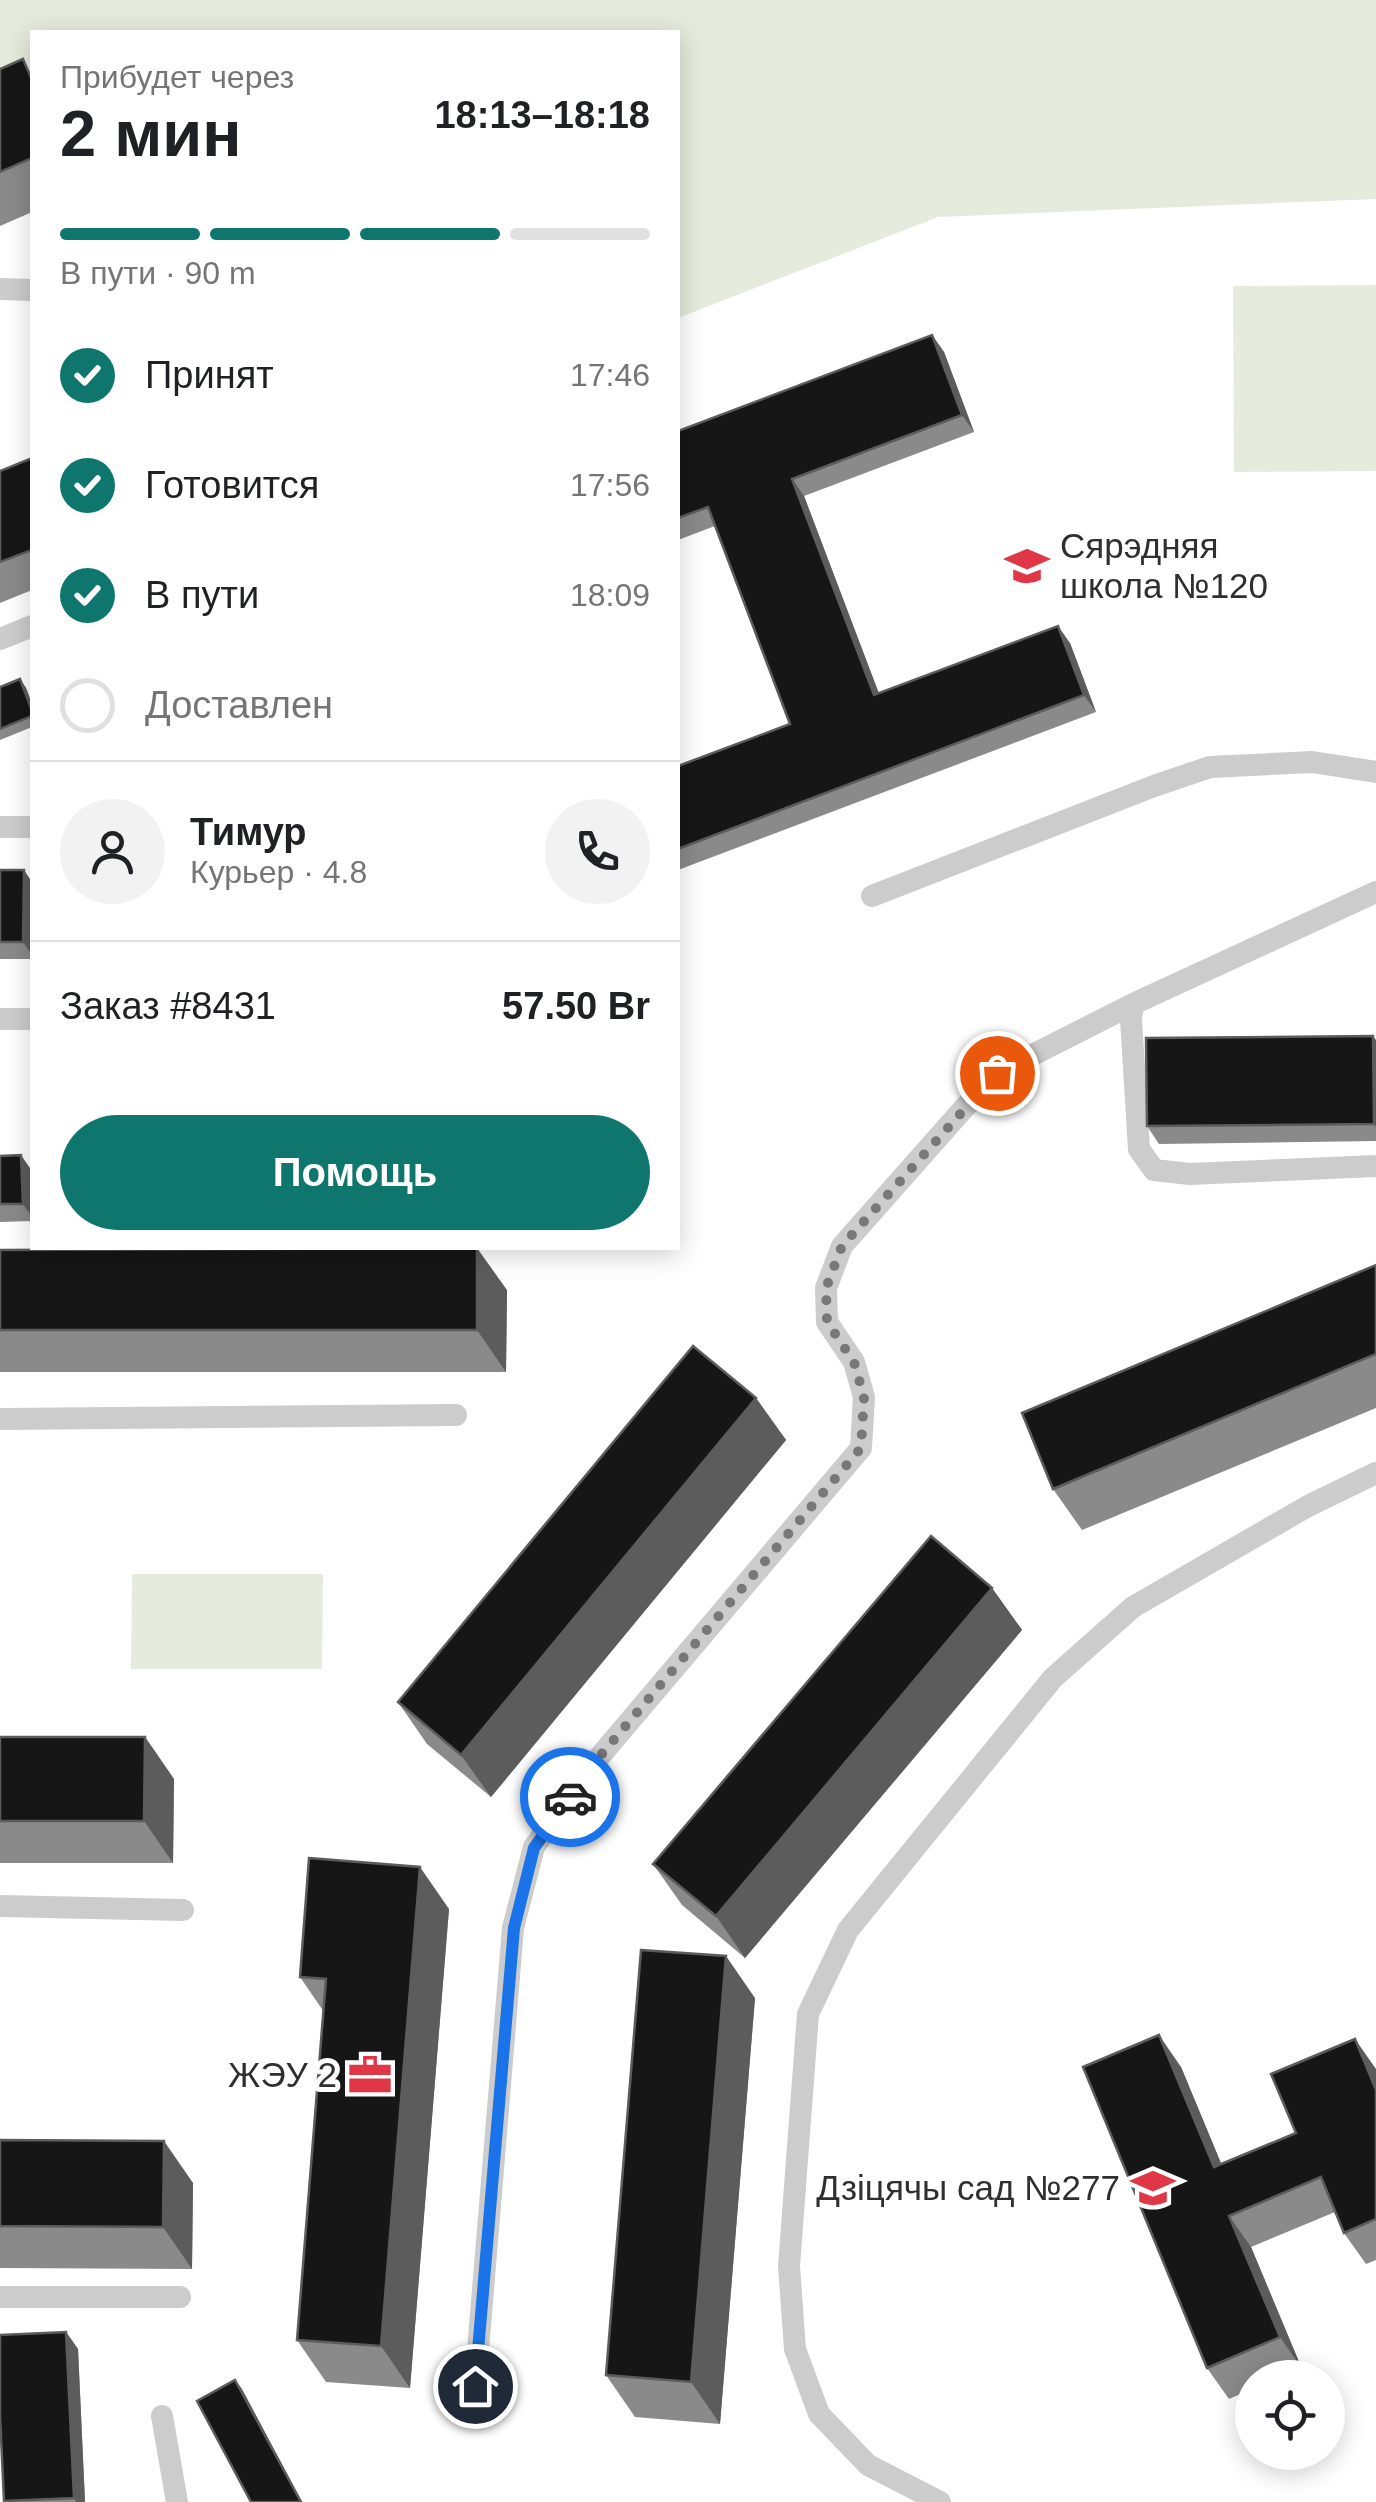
<!DOCTYPE html>
<html lang="ru">
<head>
<meta charset="utf-8">
<style>
  :root { --surface:#fff; --page:#f2f2f2; --text:#202124; --muted:#757577; --line:#e0e0e0; --accent:#0f766e }
  body { margin:0; font-family:Arial,sans-serif; background:var(--page); color:var(--text); height:100vh; display:flex; flex-direction:column; font-size:38px; white-space:nowrap }
  * { box-sizing:border-box; margin:0 }
  p { font-size:32px; color:var(--muted) }
  .icon { flex:none; width:55px; height:55px; fill:none; stroke:currentColor; stroke-width:2; stroke-linecap:round; stroke-linejoin:round }
  .map { position:relative; flex:1; overflow:hidden }
  .sheet { position:absolute; left:30px; top:30px; width:650px; height:1220px; display:flex; flex-direction:column; background:var(--surface); border-radius:0px; box-shadow:0 5px 25px #0003 }
  .sheet>* { flex:none }
  .controls { position:absolute; left:1235px; top:2360px; display:grid; gap:20px }
  .controls a { display:grid; place-items:center; width:110px; height:110px; border-radius:50%; background:var(--surface); box-shadow:0 5px 25px #0003; font-size:50px }
  .pin { position:absolute; display:grid; place-items:center; width:85px; height:85px; color:#fff; margin:-42px; border:5px solid #fff; border-radius:50%; box-shadow:0 2px 10px #0007 }
  .courier { position:absolute; display:grid; place-items:center; width:100px; height:100px; margin:-50px; border:8px solid #1a73e8; border-radius:50%; background:#fff; color:#222; box-shadow:0 2px 12px #0007 }
  .overview em { font-style:normal; font-weight:700 }
  .overview div { display:flex; flex-direction:column-reverse }
  .overview { display:flex; align-items:center; justify-content:space-between; height:170px; padding:0 30px }
  h1 { font-size:65px; font-weight:700; line-height:75px }
  .bar { display:grid; grid-template-columns:repeat(4,1fr); gap:15px 10px; align-content:center; height:120px; padding:0 30px }
  .bar i { height:12px; border-radius:8px; background:var(--line) }
  .bar .selected { background:var(--accent) }
  .bar p { grid-column:span 4 }
  .line { display:flex; align-items:center; gap:25px; padding:0 30px; border-top:2px solid var(--line) }
  .line div { flex:1 }
  .round { display:grid; place-items:center; flex:none; width:105px; height:105px; border-radius:52px; background:var(--page) }
  ol { padding:0 30px; list-style:none }
  li { display:flex; align-items:center; gap:30px; height:110px }
  li p { margin-inline-start:auto }
  li .icon { padding:10px; border-radius:50%; background:var(--accent); color:#fff; stroke-width:4 }
  li:last-child { color:var(--muted) }
  li i { width:55px; height:55px; border:5px solid var(--line); border-radius:50% }
  .button { display:flex; gap:20px; margin-top:auto; padding:20px 30px }
  .button a { flex:1; height:115px; border-radius:60px; background:var(--accent); color:#fff; font-size:40px; font-weight:700; line-height:115px; text-align:center }
  .map>svg:first-child { display:block }
  .green { fill:#e5ecdd }
  .lines { fill:none; stroke-linecap:round; stroke-linejoin:round }
  .service { stroke:#ccc; stroke-width:22 }
  .wall { fill:#8a8a8a }
  .shaded-wall { fill:#5c5c5c }
  .building { fill:#161616; stroke:#5c5c5c; stroke-width:2.5 }
  .done { stroke:#787878; stroke-width:10; stroke-dasharray:0 18 }
  .route { stroke:#1a73e8; stroke-width:12 }
  .labels { text-anchor:middle; stroke-width:10; stroke-linejoin:round; paint-order:stroke }
  .poi-label { font-size:35px; fill:#2f2f2f; stroke:#fff; text-anchor:end }
</style>
</head>
<body>
<div class="map">
<svg width="1376" height="2502" viewBox="0 0 1376 2502">
  <rect width="100%" height="100%" fill="#fff"/>
  <path class="green" d="M0,0H1376V199L938,217L678,318V32H32V97L0,94Z
    M1376,285V471L1234,472L1233,286Z
    M132,1574H323L322,1669H131Z"/>
  <g class="lines">
    <path class="service" d="M0,289L32,290
      M0,639L32,626
      M0,827H32
      M872,896L1154,786L1210,767L1312,762L1376,772
      M1133,1004L1131,1019L1139,1149L1154,1170L1190,1174L1376,1166
      M0,1019H32
      M0,1419L456,1415
      M0,1906L183,1910
      M0,2297H180
      M475,2386L513,1928L534,1847L595,1762L861,1448L864,1397L854,1362L827,1322L826,1288L842,1246L965,1107L997,1073L1133,1004L1376,892
      M162,2416L177,2502
      M940,2502L868,2465L819,2414L795,2349L789,2266L808,2014L848,1930L1053,1678L1133,1607L1308,1506L1376,1473"/>
  </g>
  <path class="wall" d="M0,69L32,72V212L0,226Z
    M932,335L944,352L974,432L804,496L879,694L1070,643L1096,712L678,870V766L790,724L715,526L678,540V431Z
    M32,458V590L0,603V471Z
    M20,679L26,688L32,704V727L0,740V687Z
    M0,870L32,882V959H0Z
    M1376,1040V1141L1159,1144L1147,1126Z
    M0,1156L32,1171V1221L0,1222Z
    M0,1250L507,1290L506,1372H0Z
    M1376,1265V1408L1082,1530L1053,1489Z
    M756,1398L786,1440L491,1797L427,1744L398,1702Z
    M992,1588L1022,1630L745,1958L682,1905L653,1864Z
    M0,1737H145L174,1779L173,1863H0Z
    M449,1909L410,2388L326,2382L297,2340L324,2012L300,1977Z
    M755,1998L720,2424L635,2417L606,2375Z
    M1181,2067L1221,2164L1296,2133L1376,2069V2260L1366,2264L1344,2233L1335,2212L1251,2247L1302,2369L1281,2378H1252V2389L1229,2399L1207,2368Z
    M0,2140L193,2183L192,2269L0,2268Z
    M66,2332L78,2349L85,2502H5L0,2433V2335Z"/>
  <path class="shaded-wall" d="M932,335L944,352L974,432L962,415Z
    M792,479L804,496L886,712L874,695Z
    M1058,626L1070,643L1096,712L1084,695Z
    M20,679L26,688L32,704V711Z
    M24,870L32,882V955L23,942Z
    M1373,1036L1376,1040V1127L1374,1124Z
    M21,1155L32,1171V1217L23,1204Z
    M477,1248L507,1290L506,1372L477,1330Z
    M756,1398L786,1440L491,1797L461,1755Z
    M992,1588L1022,1630L745,1958L716,1916Z
    M145,1737L174,1779L173,1863L144,1821Z
    M420,1867L449,1909L410,2388L381,2346Z
    M726,1956L755,1998L720,2424L691,2382Z
    M1159,2035L1181,2067L1236,2199L1214,2167Z
    M1355,2039L1376,2069V2090Z
    M164,2141L193,2183L192,2269L163,2227Z
    M1229,2216L1251,2247L1302,2369L1280,2337Z
    M66,2332L78,2349L85,2502H76L74,2498Z
    M235,2380L242,2389L302,2502H301Z"/>
  <path class="building" d="M23,59L32,80V158L0,172V69Z
    M932,335L962,415L792,479L874,695L1058,626L1084,695L678,849V766L790,724L708,507L678,518V431Z
    M32,458V550L0,562V471Z
    M20,679L32,711V716L0,729V687Z
    M0,870H24L23,942H0Z
    M1373,1036L1374,1124L1147,1126L1146,1038Z
    M21,1155L23,1204H0V1156Z
    M477,1248V1330H0V1250Z
    M1376,1265V1354L1053,1489L1022,1413Z
    M693,1346L756,1398L461,1755L398,1702Z
    M931,1536L992,1588L716,1916L653,1864Z
    M0,1737H145L144,1821H0Z
    M309,1858L420,1867L381,2346L297,2340L326,1979L300,1977Z
    M641,1950L726,1956L691,2382L606,2375Z
    M1159,2035L1214,2167L1296,2133L1271,2074L1355,2039L1376,2090V2219L1344,2233L1321,2177L1229,2216L1280,2337L1207,2368L1083,2067Z
    M0,2140L164,2141L163,2227L0,2226Z
    M66,2332L74,2498L4,2501L0,2415V2335Z
    M235,2380L301,2502H251L197,2401Z"/>
  <g class="lines">
    <path class="done" d="M570,1797L595,1762L861,1448L864,1397L854,1362L827,1322L826,1288L842,1246L997,1073"/>
    <path class="route" d="M475,2386L514,1928L534,1848L570,1797"/>
  </g>
  <defs>
    <g id="school-bare" transform="scale(3.45)"><path d="M0-5L7-2L0 1L-7-2ZM-4 1L0 2.5L4 1V4Q0 6-4 4Z" fill="#e03747" stroke="#fff" stroke-width="2.5" paint-order="stroke"/></g>
    <g id="office-bare" transform="scale(3.45)"><path d="M-6-3h4V-5.5h4V-3h4V5H-6ZM-1-4.5V-3h2v-1.5ZM-6 0V1H6V0Z" fill="#e03747" stroke="#fff" stroke-width="2.5" paint-order="stroke"/></g>
  </defs>
  <g fill-rule="evenodd">
    <use href="#school-bare" x="1027" y="566"/>
    <use href="#office-bare" x="370" y="2075"/>
    <use href="#school-bare" x="1153" y="2188"/>
  </g>
  <g class="labels">
    <g class="poi-label">
      <text x="1060" y="558" text-anchor="start">Сярэдняя<tspan x="1060" dy="40">школа №120</tspan></text>
      <text x="337" y="2087">ЖЭУ 2</text>
      <text x="1120" y="2200">Дзіцячы сад №277</text>
    </g>
  </g>
</svg>
<div class="controls">
<a><svg class="icon" aria-label="locate" viewBox="0 0 24 24"><circle cx="12" cy="12" r="6"/><path d="M12 2v4M12 18v4M2 12h4M18 12h4"/></svg></a>
</div>
<div class="pin" style="left:997px;top:1073px;background:#ea580c"><svg class="icon" aria-label="bag" viewBox="0 0 24 24"><path d="M5 8h14l-1 12H6zM9 8a3 3 0 0 1 6 0"/></svg></div>
<div class="pin" style="left:475px;top:2386px;background:#1f2937"><svg class="icon" aria-label="home" viewBox="0 0 24 24"><path d="M3 11l9-7 9 7M6 9v11h12V9"/></svg></div>
<div class="courier" style="left:570px;top:1797px"><svg class="icon" aria-label="car" viewBox="0 0 24 24"><path d="M5 17H2v-5l4-1 3-4h7l3 4 3 1v5h-3M9 17h6M6 11h13"/><circle cx="7" cy="17" r="2"/><circle cx="17" cy="17" r="2"/></svg></div>
<section class="sheet">
<div class="overview"><div><h1>2 мин</h1><p>Прибудет через</p></div><em>18:13–18:18</em></div>
<div class="bar"><i class="selected"></i><i class="selected"></i><i class="selected"></i><i></i><p>В пути · 90 m</p></div>
<ol>
<li><svg class="icon" aria-label="check" viewBox="0 0 24 24"><path d="M5 12l5 5 9-10"/></svg>Принят<p>17:46</p></li>
<li><svg class="icon" aria-label="check" viewBox="0 0 24 24"><path d="M5 12l5 5 9-10"/></svg>Готовится<p>17:56</p></li>
<li><svg class="icon" aria-label="check" viewBox="0 0 24 24"><path d="M5 12l5 5 9-10"/></svg>В пути<p>18:09</p></li>
<li><i></i>Доставлен</li>
</ol>
<div class="line" style="height:180px"><a class="round"><svg class="icon" aria-label="person" viewBox="0 0 24 24"><circle cx="12" cy="8" r="4"/><path d="M4 21q1-7 8-7t8 7"/></svg></a><div><b>Тимур</b><p>Курьер · 4.8</p></div><a class="round"><svg class="icon" aria-label="phone" viewBox="0 0 24 24"><path d="M5 4h4l2 5-3 2q2 4 5 5l2-3 5 2v4C11 20 4 13 5 4z"/></svg></a></div>
<div class="line" style="height:130px"><div>Заказ #8431</div><b>57.50 Br</b></div>
<div class="button"><a>Помощь</a></div>
</section>
</div>
</body>
</html>
